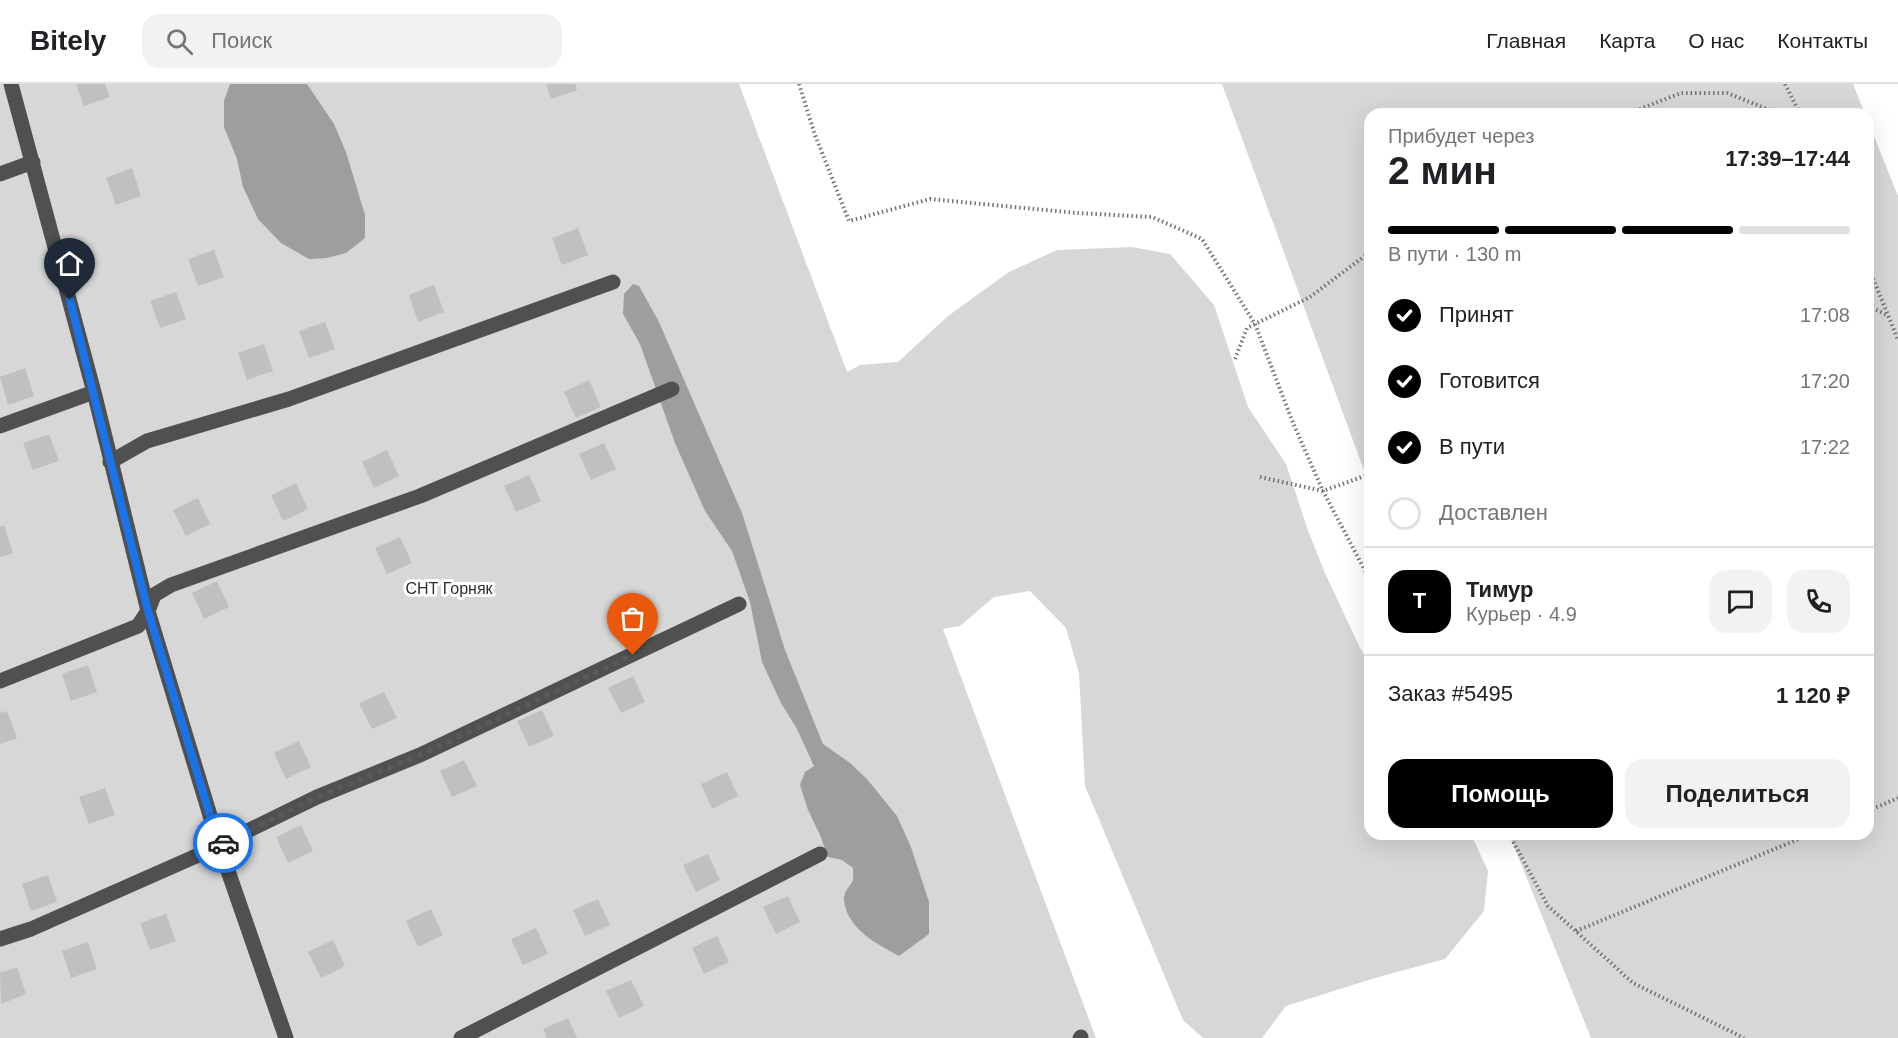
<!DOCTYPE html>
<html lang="ru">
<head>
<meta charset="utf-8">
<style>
  :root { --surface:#fff; --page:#f2f2f2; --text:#202124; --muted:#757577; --line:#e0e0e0; --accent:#000 }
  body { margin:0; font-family:Arial,sans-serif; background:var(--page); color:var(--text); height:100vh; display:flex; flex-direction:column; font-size:22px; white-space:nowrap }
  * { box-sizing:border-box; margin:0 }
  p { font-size:20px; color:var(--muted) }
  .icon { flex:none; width:33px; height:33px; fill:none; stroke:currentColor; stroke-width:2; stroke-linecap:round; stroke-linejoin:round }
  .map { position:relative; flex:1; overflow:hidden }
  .side { position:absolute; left:1364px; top:24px; width:510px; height:732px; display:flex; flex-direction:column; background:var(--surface); border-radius:18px; box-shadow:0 6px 24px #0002 }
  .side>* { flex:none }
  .pin { position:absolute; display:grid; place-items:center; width:51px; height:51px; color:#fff; margin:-62px -26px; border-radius:50% 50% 50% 0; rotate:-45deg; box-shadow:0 0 6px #0007 }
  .pin .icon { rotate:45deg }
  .courier { position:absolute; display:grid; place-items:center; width:60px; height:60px; margin:-30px; border:4px solid #1a73e8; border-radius:50%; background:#fff; color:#222; box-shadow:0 2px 8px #0007 }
  .summary em { font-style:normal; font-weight:700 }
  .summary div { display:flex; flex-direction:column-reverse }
  .summary { display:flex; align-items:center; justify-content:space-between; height:102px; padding:0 24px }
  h1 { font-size:39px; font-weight:700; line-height:45px }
  .bar { display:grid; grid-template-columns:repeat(4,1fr); gap:9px 6px; align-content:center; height:72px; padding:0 24px }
  .bar i { height:8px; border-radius:4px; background:var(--line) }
  .bar .on { background:var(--accent) }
  .bar p { grid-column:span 4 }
  .line { display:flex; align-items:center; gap:15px; padding:0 24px; border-top:2px solid var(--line) }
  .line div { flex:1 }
  .round { display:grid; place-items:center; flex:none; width:63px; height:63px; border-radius:18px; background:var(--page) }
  ol { padding:0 24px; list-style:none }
  li { display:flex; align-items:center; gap:18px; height:66px }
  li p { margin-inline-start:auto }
  li .icon { padding:6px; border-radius:50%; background:var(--accent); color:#fff; stroke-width:4 }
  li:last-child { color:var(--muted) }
  li i { width:33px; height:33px; border:3px solid var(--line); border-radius:50% }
  .cta { display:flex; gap:12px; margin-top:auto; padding:12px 24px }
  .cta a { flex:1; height:69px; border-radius:18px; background:var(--accent); color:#fff; font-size:24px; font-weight:700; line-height:69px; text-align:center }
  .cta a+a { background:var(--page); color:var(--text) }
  header { display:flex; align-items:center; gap:36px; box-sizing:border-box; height:84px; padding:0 30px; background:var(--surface); border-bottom:2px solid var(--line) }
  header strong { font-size:28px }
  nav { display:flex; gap:33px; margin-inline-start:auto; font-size:21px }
  .search { width:420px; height:54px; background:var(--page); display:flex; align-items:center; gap:15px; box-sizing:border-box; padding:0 21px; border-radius:18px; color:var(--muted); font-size:22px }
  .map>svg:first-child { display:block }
  .green { fill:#d7d7d7 }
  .water { fill:#9e9e9e }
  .building { fill:#c0c0c0 }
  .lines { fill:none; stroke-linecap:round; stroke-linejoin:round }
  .path { stroke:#727272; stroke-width:4; stroke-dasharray:1.5 3; stroke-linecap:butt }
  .minor { stroke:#505050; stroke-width:15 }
  .done { stroke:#595959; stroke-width:6; stroke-dasharray:0 10.8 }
  .route { stroke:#1a73e8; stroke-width:8 }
  .labels { text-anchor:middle; stroke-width:6; stroke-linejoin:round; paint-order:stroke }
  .park-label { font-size:16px; fill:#2e2e2e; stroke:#fff }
</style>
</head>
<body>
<header>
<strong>Bitely</strong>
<div class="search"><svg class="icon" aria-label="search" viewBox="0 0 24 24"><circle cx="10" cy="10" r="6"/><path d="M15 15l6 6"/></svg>Поиск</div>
<nav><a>Главная</a><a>Карта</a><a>О нас</a><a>Контакты</a></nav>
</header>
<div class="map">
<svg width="1898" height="954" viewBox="0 0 1898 954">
  <rect width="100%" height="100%" fill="#fff"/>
  <path class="green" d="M0,0H739L847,288L860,281L898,278L948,232L1009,188L1057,166L1132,163L1170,170L1214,221L1248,323L1286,380L1307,444L1325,489L1360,564L1369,579L1370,750H1471L1488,787L1484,827L1445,875L1375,894L1286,922L1262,954H1203L1183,936L1085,702L1079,589L1066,544L1030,507L994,513L960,542L943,545L1096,954H0Z
    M1222,0H1853L1865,30H1370L1369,400Z
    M1868,37L1898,112V954H1591L1509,750H1868Z"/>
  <path class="water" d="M230,0H307L334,40L346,68L365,131V154L346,169L327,174L309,175L281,159L258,135L243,103L237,75L224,43V17Z
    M633,200L639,202L658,236L742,429L785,566L823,660L850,679L867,695L897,732L911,763L929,818V850L899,872C877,860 847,845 844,816C844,807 848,805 852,798C854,795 853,789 853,784L842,776L828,773L820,751L808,726L800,701L805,688L814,682L797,645L781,619L762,578L750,518L732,467L705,427L675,359L640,260L623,230L624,210Z"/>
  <path class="building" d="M76,0H105L110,13L84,22Z
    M546,0H575L577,6L551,15Z
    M132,84L141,112L116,121L106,94Z
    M578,144L588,171L562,181L552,154Z
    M214,166L224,193L198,202L188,175Z
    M434,201L444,228L418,238L409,211Z
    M176,208L186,235L160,244L150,217Z
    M325,238L335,265L309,274L299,247Z
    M264,260L273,287L247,296L238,269Z
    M25,284L34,312L8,321L0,293Z
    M589,296L601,323L576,334L564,308Z
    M49,350L59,377L33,386L23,359Z
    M604,359L616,385L591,396L579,370Z
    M387,366L399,392L374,404L362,378Z
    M529,391L541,417L516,428L504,402Z
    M296,399L308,425L283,437L271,411Z
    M198,414L210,440L186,452L173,426Z
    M4,441L13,469L0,473V443Z
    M400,453L412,479L387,490L375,464Z
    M217,497L229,523L204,535L192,509Z
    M88,581L97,608L71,617L62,590Z
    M633,592L645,618L621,629L608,604Z
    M384,608L397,634L372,645L359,619Z
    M542,626L554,652L529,663L517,637Z
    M7,627L17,654L0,660V629Z
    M299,657L311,683L286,695L274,669Z
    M464,676L477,702L452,713L440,687Z
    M727,688L738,712L712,725L701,700Z
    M105,704L115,731L89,740L79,713Z
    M301,741L313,767L288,779L276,753Z
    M708,770L720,796L696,808L683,781Z
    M48,791L57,818L31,827L22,800Z
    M788,812L800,838L776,850L763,823Z
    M598,815L610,841L585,852L573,826Z
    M431,825L443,851L418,863L406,837Z
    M166,830L176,857L150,866L140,839Z
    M536,844L548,870L523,881L511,855Z
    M717,852L729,878L704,890L692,864Z
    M333,856L345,882L321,894L308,868Z
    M88,858L97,885L71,894L62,867Z
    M17,883L26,910L1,920L0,889Z
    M631,896L644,922L619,934L606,907Z
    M568,934L577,954H547L543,945Z"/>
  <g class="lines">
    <path class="path" d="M799,0L815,51L849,137L930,115L1077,129L1152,133L1202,155L1255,240L1293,339L1323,407L1370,496
      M1785,0L1800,30
      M1627,30L1681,9H1727L1780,30
      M1868,182L1898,256
      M1868,222L1887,231
      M1235,275L1247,244L1310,213L1370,168
      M1260,393L1323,407L1370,390
      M1868,727L1898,714
      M1509,750L1548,822L1633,899L1744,954
      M1576,847L1811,750"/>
    <path class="minor" d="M11,0L94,308L148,527L219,761L286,954
      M0,90L33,78
      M0,342L94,308
      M110,378L147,357L289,315L613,198
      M0,597L138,542L148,527L154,511L171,501L420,412L672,305
      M0,855L31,845L194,773L317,713L420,671L739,520
      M461,954L820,770
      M1080,954L1081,953"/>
  </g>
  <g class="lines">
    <path class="done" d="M223,759L317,713L420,671L633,571"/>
    <path class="route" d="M70,216L148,527L219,761L223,759"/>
  </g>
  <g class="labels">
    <g class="park-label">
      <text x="449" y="510">СНТ Горняк</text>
    </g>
  </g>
</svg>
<div class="pin" style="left:633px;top:571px;background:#ea580c"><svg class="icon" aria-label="bag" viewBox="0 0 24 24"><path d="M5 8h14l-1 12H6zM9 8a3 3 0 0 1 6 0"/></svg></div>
<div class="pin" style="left:70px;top:216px;background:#1f2937"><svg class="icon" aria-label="home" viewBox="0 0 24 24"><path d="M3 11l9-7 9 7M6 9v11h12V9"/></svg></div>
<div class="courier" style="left:223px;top:759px"><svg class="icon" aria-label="car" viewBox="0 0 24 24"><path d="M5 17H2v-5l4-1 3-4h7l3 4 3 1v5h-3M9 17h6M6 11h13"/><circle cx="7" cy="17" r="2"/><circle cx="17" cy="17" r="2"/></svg></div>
<section class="side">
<div class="summary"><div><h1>2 мин</h1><p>Прибудет через</p></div><em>17:39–17:44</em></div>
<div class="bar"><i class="on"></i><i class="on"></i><i class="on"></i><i></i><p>В пути · 130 m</p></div>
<ol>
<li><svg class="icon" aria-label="check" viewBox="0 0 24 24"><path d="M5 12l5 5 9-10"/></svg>Принят<p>17:08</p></li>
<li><svg class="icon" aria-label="check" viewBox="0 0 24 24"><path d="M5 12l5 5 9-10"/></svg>Готовится<p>17:20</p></li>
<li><svg class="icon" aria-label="check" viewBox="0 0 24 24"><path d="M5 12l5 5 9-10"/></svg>В пути<p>17:22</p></li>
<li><i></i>Доставлен</li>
</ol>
<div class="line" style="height:108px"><b class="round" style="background:var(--accent);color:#fff">Т</b><div><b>Тимур</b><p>Курьер · 4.9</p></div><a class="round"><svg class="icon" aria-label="chat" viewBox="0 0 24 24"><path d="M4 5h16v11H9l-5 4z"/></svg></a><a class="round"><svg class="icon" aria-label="phone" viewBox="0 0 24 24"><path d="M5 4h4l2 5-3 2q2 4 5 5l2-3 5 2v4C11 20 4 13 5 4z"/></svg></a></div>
<div class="line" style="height:78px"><div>Заказ #5495</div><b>1 120 ₽</b></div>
<div class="cta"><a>Помощь</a><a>Поделиться</a></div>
</section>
</div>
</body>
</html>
